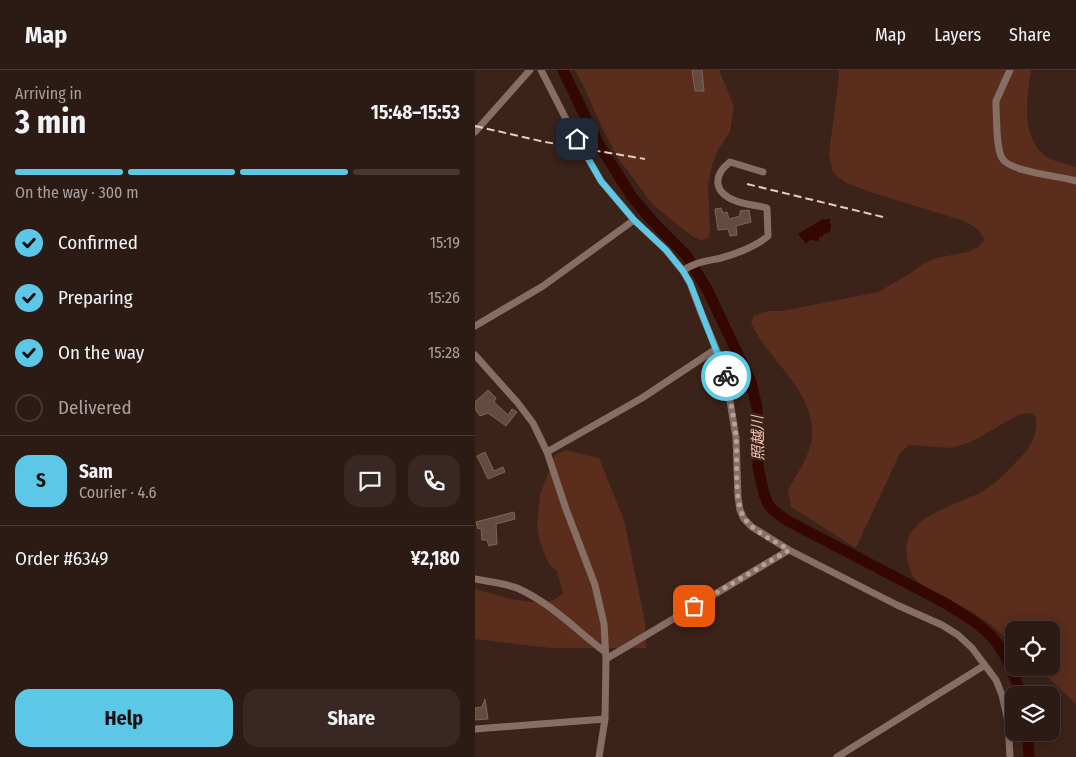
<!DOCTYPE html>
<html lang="en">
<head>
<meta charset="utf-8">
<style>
  :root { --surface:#2c1a14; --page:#382722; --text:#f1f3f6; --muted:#a6a1a0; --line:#483834; --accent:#5dc7e8 }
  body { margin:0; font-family:"Fira Sans Condensed","Noto Sans JP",sans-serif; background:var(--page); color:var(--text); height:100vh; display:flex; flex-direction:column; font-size:19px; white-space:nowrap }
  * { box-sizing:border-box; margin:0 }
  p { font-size:16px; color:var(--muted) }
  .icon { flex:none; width:28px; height:28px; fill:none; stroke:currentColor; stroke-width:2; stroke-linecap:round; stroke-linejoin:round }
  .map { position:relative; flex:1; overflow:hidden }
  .side { display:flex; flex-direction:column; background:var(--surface); width:475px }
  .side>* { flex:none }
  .tools { position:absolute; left:530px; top:551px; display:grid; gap:10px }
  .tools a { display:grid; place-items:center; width:55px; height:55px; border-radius:10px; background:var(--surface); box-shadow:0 2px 12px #0003,0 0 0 1px var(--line); font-size:25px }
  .pin { position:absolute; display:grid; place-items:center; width:42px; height:42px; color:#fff; margin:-21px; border-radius:10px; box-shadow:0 2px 8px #0006 }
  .courier { position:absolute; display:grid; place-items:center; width:50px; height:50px; margin:-25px; border:4px solid #5dc7e8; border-radius:50%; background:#fff; color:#222; box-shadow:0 1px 6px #0007 }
  .summary em { font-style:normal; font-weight:700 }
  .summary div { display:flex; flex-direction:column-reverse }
  .summary { display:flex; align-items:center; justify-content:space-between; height:85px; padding:0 15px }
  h1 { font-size:32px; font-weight:700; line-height:38px }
  .bar { display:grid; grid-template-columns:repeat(4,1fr); gap:8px 5px; align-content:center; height:60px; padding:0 15px }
  .bar i { height:6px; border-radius:4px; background:var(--line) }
  .bar .selected { background:var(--accent) }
  .bar p { grid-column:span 4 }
  .line { display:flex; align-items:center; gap:12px; padding:0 15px; border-top:1px solid var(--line) }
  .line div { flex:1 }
  .round { display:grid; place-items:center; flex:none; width:52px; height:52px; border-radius:15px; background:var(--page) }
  ol { padding:0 15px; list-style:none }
  li { display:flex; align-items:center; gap:15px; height:55px }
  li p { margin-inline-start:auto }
  li .icon { padding:5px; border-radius:50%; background:var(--accent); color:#111; stroke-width:4 }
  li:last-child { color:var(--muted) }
  li i { width:28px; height:28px; border:2px solid var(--line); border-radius:50% }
  .cta { display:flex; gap:10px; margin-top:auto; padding:10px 15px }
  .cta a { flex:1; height:58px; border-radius:15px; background:var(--accent); color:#111; font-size:20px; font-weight:700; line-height:58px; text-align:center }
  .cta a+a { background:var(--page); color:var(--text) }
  header { display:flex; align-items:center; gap:30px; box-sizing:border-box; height:70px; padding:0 25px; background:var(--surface); border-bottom:1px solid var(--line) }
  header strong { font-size:24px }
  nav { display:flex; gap:28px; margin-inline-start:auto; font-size:18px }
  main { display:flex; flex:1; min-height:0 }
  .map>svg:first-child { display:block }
  .green { fill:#5a2d1c }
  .water { fill:#340800 }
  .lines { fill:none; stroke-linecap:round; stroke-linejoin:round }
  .river { stroke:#340800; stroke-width:11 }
  .building { fill:#654a40; stroke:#806459 }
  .minor { stroke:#866e65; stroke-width:7 }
  .rail { stroke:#e0cfc8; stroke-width:2; stroke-dasharray:8 4; stroke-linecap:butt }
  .done { stroke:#b5a29b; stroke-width:5; stroke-dasharray:0 9 }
  .route { stroke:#5dc7e8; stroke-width:6 }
  .labels { text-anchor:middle; stroke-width:5; stroke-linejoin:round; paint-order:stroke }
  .water-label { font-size:15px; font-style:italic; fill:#f7c5b3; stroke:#3b231a }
</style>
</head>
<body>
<header>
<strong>Map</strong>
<nav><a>Map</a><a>Layers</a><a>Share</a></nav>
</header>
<main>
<section class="side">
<div class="summary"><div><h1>3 min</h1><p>Arriving in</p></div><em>15:48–15:53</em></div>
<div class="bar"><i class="selected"></i><i class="selected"></i><i class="selected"></i><i></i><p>On the way · 300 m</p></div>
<ol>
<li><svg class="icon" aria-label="check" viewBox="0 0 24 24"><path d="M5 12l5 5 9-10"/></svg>Confirmed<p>15:19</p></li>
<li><svg class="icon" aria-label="check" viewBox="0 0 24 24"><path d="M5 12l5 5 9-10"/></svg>Preparing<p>15:26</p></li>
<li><svg class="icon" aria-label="check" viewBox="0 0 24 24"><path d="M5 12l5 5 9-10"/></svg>On the way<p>15:28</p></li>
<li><i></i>Delivered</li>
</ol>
<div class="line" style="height:90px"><b class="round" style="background:var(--accent);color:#111">S</b><div><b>Sam</b><p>Courier · 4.6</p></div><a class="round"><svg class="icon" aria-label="chat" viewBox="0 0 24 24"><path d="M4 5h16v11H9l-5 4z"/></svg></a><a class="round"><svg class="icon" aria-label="phone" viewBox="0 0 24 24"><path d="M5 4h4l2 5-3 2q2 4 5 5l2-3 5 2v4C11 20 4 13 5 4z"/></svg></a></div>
<div class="line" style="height:65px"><div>Order #6349</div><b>¥2,180</b></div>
<div class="cta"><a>Help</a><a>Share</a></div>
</section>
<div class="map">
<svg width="601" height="687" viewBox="0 0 601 687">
  <rect width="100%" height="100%" fill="#3b231a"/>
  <path class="green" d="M100,0H244L259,36L255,62L243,80L237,95L233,115L235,161L233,168L226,170L217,166L178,135L143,88L127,58L110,19Z
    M364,0H556C552,27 545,69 572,87C580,92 592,94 601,97V634L563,598H576V560H539V574C527,565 516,554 503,546C485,534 458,525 443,512C436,505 434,498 432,488C424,446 480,437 508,421C521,413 532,402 542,391C555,379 563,365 561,347C555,342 550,343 543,345L496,372L476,378L434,375L425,383L381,478L316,437L313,421C321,404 336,386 337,365C339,320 293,290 276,253L279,246L293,241H307L403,222L431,206L448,194L461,188L493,182L503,177L509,170C506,158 496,155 486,150L398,123L372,113L362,106L357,100L354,83L363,15Z
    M91,380L124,388L149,450L170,552L171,578H76L0,569V519C22,525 71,543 88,523L82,501L74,494L65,473L62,454L65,424L80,385Z"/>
  <path class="water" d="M354,148L356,151L354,152L356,155L355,162L349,164L347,167H344V171L335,170L331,174L323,164L348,149L350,150Z"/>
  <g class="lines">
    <path class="river" d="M88,0L122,71L157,127L180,154L211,185L232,219L276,312L282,338L284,375L283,397L289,424L293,434L299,441L313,451L468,532C490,545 515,559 528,582C535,595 541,611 547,625
      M553,662L554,687"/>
  </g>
  <path class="building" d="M217,0H227L229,21H220Z
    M246,138L248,143L252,142L254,149L265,146V141L274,140L276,152L261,156L262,165L255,166L253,159L243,160L240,139Z
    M13,320L21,328L19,332L33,345L37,339L42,342L31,356L13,343L5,346L0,339V332Z
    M10,382L19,401L28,397L30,402L13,409L2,386Z
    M39,442L40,449L21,454L22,474L14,476L12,470H7L6,458L3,459L1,452Z
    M10,629L13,649L0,650V638L7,637Z"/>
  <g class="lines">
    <path class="minor" d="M66,0L94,55L126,111L159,150L191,180L208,201L215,213L227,245L250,300L261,368L263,427L265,440L269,449L277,457L314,480L422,535L467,555L483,565L497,578L521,610L527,625L533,651L535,687
      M535,0L521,31V38C522,50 521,78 527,88C534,102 585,106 601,111
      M0,62L55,0
      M208,201C219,192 233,191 246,188C261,184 282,176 293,166L292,138C282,135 271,135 261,131C239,123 237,106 255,92L288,102
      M0,256L68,216L159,150
      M0,285L42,332L58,353L72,382L91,439L120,515L129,554L131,589L130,649L124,687
      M72,382L167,328L241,279
      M0,509C14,512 29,513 42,518C76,533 101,560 130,582
      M131,589L314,480
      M0,659L130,649
      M362,687L510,595"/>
    <path class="rail" d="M0,56L70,72L170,89
      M272,114L412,148"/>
  </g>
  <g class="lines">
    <path class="done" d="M219,536L314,480C300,471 280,463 270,449C258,433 263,387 261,366C259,346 254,326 251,306"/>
    <path class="route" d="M102,69L126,111L159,150L191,180L208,201L215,213L251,306"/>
  </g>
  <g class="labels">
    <g class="water-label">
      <text transform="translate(283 368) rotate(-91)" y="5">照越川</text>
    </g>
  </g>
</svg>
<div class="tools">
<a><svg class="icon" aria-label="locate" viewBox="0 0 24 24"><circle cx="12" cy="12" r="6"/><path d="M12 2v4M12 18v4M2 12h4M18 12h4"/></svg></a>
<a><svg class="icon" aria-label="layers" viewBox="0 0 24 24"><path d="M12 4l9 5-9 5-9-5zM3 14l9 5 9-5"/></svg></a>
</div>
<div class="pin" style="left:219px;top:536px;background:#ea580c"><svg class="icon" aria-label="bag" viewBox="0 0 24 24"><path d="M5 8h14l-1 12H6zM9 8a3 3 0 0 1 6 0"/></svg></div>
<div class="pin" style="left:102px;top:69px;background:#1f2937"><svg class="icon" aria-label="home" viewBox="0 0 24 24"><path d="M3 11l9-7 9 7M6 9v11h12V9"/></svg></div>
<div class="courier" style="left:251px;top:306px"><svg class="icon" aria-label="bike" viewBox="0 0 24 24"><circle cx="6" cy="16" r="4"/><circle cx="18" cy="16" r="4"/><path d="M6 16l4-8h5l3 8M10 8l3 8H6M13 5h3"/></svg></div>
</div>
</main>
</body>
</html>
